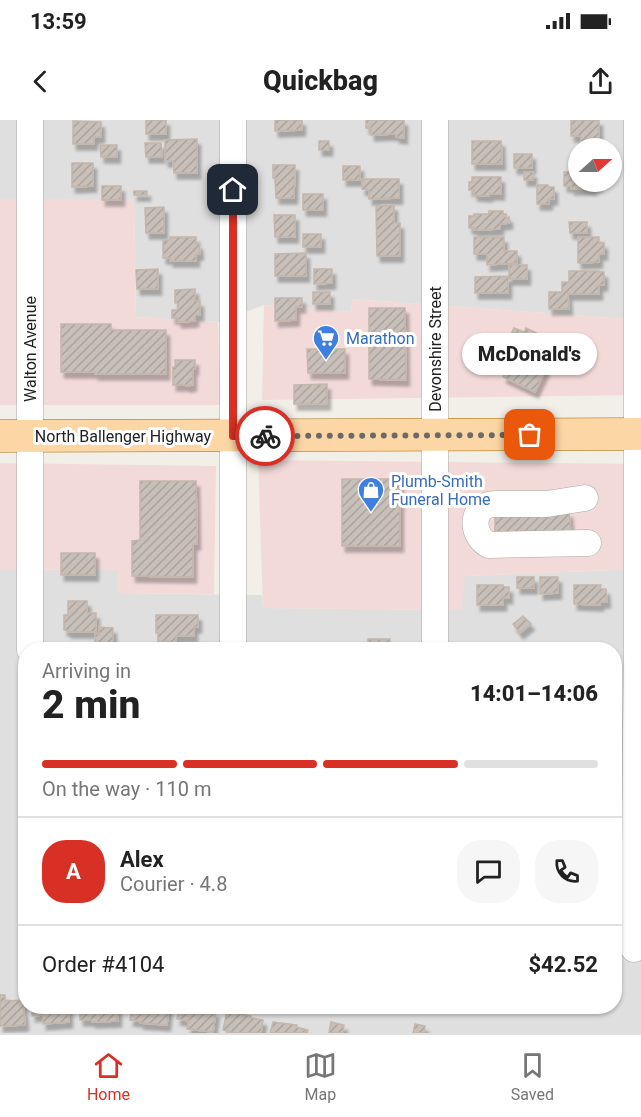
<!DOCTYPE html>
<html lang="en">
<head>
<meta charset="utf-8">
<style>
  :root { --surface:#fff; --page:#f6f6f6; --text:#222; --muted:#767676; --line:#e0e0e0; --accent:#d93025 }
  body { margin:0; font-family:Roboto,sans-serif; background:var(--page); color:var(--text); height:100vh; display:flex; flex-direction:column; font-size:22px; white-space:nowrap }
  * { box-sizing:border-box; margin:0 }
  p { font-size:20px; color:var(--muted) }
  .icon { flex:none; width:33px; height:33px; fill:none; stroke:currentColor; stroke-width:2; stroke-linecap:round; stroke-linejoin:round }
  .map { position:relative; flex:1; overflow:hidden }
  .details { position:absolute; left:18px; top:522px; width:604px; height:372px; display:flex; flex-direction:column; background:var(--surface); border-radius:24px; box-shadow:0 2px 4px #0004 }
  .details>* { flex:none }
  .needle { width:39px; rotate:69deg }
  .fabs { position:absolute; left:568px; top:18px; display:grid; gap:12px }
  .fabs a { display:grid; place-items:center; width:54px; height:54px; border-radius:50%; background:var(--surface); box-shadow:0 2px 4px #0004; font-size:30px }
  .pin { position:absolute; display:grid; place-items:center; width:51px; height:51px; color:#fff; margin:-26px; border-radius:12px; box-shadow:0 3px 9px #0006 }
  .courier { position:absolute; display:grid; place-items:center; width:60px; height:60px; margin:-30px; border:4px solid #d93025; border-radius:50%; background:#fff; color:#222; box-shadow:0 2px 8px #0007 }
  .bubble { position:absolute; height:42px; border-radius:21px; background:var(--surface); box-shadow:0 2px 4px #0004; font-size:20px; font-weight:800; line-height:42px; text-align:center }
  .headline em { font-style:normal; font-weight:800 }
  .headline div { display:flex; flex-direction:column-reverse }
  .headline { display:flex; align-items:center; justify-content:space-between; height:102px; padding:0 24px }
  h1 { font-size:39px; font-weight:800; line-height:45px }
  .bar { display:grid; grid-template-columns:repeat(4,1fr); gap:9px 6px; align-content:center; height:72px; padding:0 24px }
  .bar i { height:8px; border-radius:4px; background:var(--line) }
  .bar .on { background:var(--accent) }
  .bar p { grid-column:span 4 }
  .line { display:flex; align-items:center; gap:15px; padding:0 24px; border-top:2px solid var(--line) }
  .line div { flex:1 }
  .round { display:grid; place-items:center; flex:none; width:63px; height:63px; border-radius:24px; background:var(--page) }
  .status { display:flex; justify-content:space-between; align-items:center; height:42px; padding:0 30px; background:var(--surface); direction:ltr }
  .status svg { height:16px; fill:currentColor }
  header { display:flex; justify-content:space-between; align-items:center; height:78px; padding:0 24px; background:var(--surface); font-size:27px; font-weight:800 }
  .tab-bar { display:flex; justify-content:space-around; align-items:center; height:84px; border-top:2px solid var(--line); background:var(--surface); font-size:16px; color:var(--muted) }
  .tab-bar a { display:grid; justify-items:center; gap:3px }
  .tab-bar .on { color:var(--accent) }
  .map>svg:first-child { display:block }
  .residential { fill:#e0dfdf; fill-rule:evenodd }
  .commercial { fill:#f2dad9 }
  .building { fill:url(#building-hatch); stroke:#c4b6ab; stroke-width:1.5; filter:url(#shadow) }
  .lines { fill:none; stroke-linecap:round; stroke-linejoin:round }
  .minor-casing { stroke:#a9a9a9; stroke-width:27 }
  .major-casing { stroke:#a06b00; stroke-width:33 }
  .minor { stroke:#fff; stroke-width:26 }
  .major { stroke:#fcd6a4; stroke-width:32 }
  .done { stroke:#6b6a68; stroke-width:6; stroke-dasharray:0 10.8 }
  .route { stroke:#d93025; stroke-width:8 }
  .labels { text-anchor:middle; stroke-width:6; stroke-linejoin:round; paint-order:stroke }
  .shop-label { font-size:16px; fill:#366cbe; stroke:#fff; text-anchor:start }
  .street-label { font-size:16px; fill:#222; stroke:#fff }
</style>
</head>
<body>
<div class="status"><b>13:59</b><svg viewBox="0 0 49 12"><path d="M0 12V9h3v3zM5 12V6h3v6zM10 12V3h3v9zM15 12V0h3v12zM26 1h20v11H26zM47 4h2v5h-2z"/></svg></div>
<header><svg class="icon" aria-label="back" viewBox="0 0 24 24"><path d="M15 5l-7 7 7 7"/></svg>Quickbag<svg class="icon" aria-label="share" viewBox="0 0 24 24"><path d="M12 15V3M7 8l5-5 5 5M5 13v7h14v-7"/></svg></header>
<div class="map">
<svg width="641" height="913" viewBox="0 0 641 913">
  <defs>
    <pattern id="building-hatch" width="6" height="6" patternUnits="userSpaceOnUse" patternTransform="scale(1.5)"><rect width="6" height="6" fill="#c7bfb8"/><path d="M-1 1l2-2M0 6l6-6M5 7l2-2" fill="none" stroke="#aba49e"/></pattern>
    <filter id="shadow"><feDropShadow dx="3.5" dy="6" stdDeviation="1.5" flood-color="#0004"/></filter>
  </defs>
  <rect width="100%" height="100%" fill="#f2efe9"/>
  <path class="residential" d="M0,0H641V200L353,179L351,192L264,185L218,202L136,197L134,79H0ZM579,28H612V62H579Z
    M0,449L118,450V473L262,475L263,488L461,490L464,456L641,449V913H0ZM26,530H615V886H26Z"/>
  <path class="commercial" d="M0,79H134L136,197L218,202L221,285H0Z
    M353,179L641,200V275L262,280L264,185L351,192Z
    M258,340L641,344V449L465,456L461,490L263,488Z
    M0,343L216,346L214,474L117,473V450L0,449Z"/>
  <path class="building" d="M146,0H166V14H146Z
    M275,0H302V10L275,11Z
    M366,0H404V18L396,17V14L371,15V8H366Z
    M571,0H599V25H581V16H571Z
    M73,1L101,2V17H94V24H73Z
    M197,19V53H174L173,41H165V20Z
    M319,21H329V30H319Z
    M472,21H501L502,44H472Z
    M145,23H161L162,37H146Z
    M100,25H117V37H101Z
    M514,34H532V48H514Z
    M72,43H93V66L72,67Z
    M273,45H295L294,78H276L275,58H273Z
    M343,46H360V60H343Z
    M577,46H579V62H598V66H593V69H571V66H564V52H577Z
    M524,52H533V60H524Z
    M472,57H501V74H489V76L474,75V70H469V62H472Z
    M362,59H399V78L369,79V70L362,69Z
    M537,65H548L549,67H554V79H549V84H537Z
    M102,66H121V80H102Z
    M134,71H147V75H134Z
    M303,74H323V90H303Z
    M394,85V103H400V136H377L376,86Z
    M164,87V113H146L145,88Z
    M489,91H503V94H506V98L509,97V103L500,104V109L474,110V108H469V96H474V94H489Z
    M274,95H295V117H275Z
    M569,102H587V113H570Z
    M303,114H321V127H303Z
    M170,117H196V124H199L200,134H196V141H170V138H163V120H170Z
    M474,117H504V131H517V143L487,145V134H474Z
    M578,117H599V123H604V134H599V142L578,143Z
    M306,133V156H275V134Z
    M509,145H527V159H509Z
    M158,149V169H137L136,150Z
    M314,149H332V163L314,164Z
    M569,151H599V152H604V165H599V174H568L569,189H549V172H562V162H569Z
    M508,156V173H475V157Z
    M195,169V181H200V195H195V201L178,202V198H172V190H178V183H175V170Z
    M313,172H330V184H313Z
    M275,178H302V187H296V200L275,201Z
    M369,188H405L406,260L369,259Z
    M61,204H111V210H166V254H95V252H61Z
    M514,208L524,212L526,208L558,223L535,272L503,257L513,234L504,229Z
    M307,229H345V253H308Z
    M175,240H195V249H193V265H190V266H186V265H173V247H175Z
    M327,264V284H294V265Z
    M342,359H400V426H342Z
    M140,361H196L197,424H193V457L132,456V421L140,420Z
    M569,392L571,415L495,418V393Z
    M61,433H95V455H61Z
    M517,457H534V468H517Z
    M540,457H558V473L540,474Z
    M477,465H503V467H509V478L503,477V485H477Z
    M574,465H601L600,469H606L607,482H600V485L574,484Z
    M68,481H87V493H96V512H68V510H64V495H68Z
    M156,495H198V507H194V516H176V524H188V530H167L168,521L158,522V513H156Z
    M523,496L531,504L520,513L513,504Z
    M99,507L113,508V530H95V514H99Z
    M368,519H390V526H394V530H368Z
    M0,875H5V881L23,880L25,905L0,906Z
    M32,886H69V902L43,904V895L32,896Z
    M80,886H118V901L92,902V900H80Z
    M132,886H169L167,905L140,903L141,901L130,900Z
    M179,886L203,889V890L216,892L213,912L187,909L189,901L177,899Z
    M228,886H241L240,894L251,896V898L263,900L261,913H235L223,910Z
    M273,902L297,905L296,907L308,910L307,913H270Z
    M331,902L344,905L343,913H329Z
    M415,904L425,906L424,913H413Z"/>
  <g class="lines">
    <g class="minor-casing">
      <path id="minor" d="M30,0V530
        M233,0V530
        M435,0V530
        M585,378L547,384H496C491,384 486,385 482,388C470,399 476,419 489,425L588,423
        M634,829L637,509V0"/>
    </g>
    <g class="major-casing">
      <path id="major" d="M0,316L641,314"/>
    </g>
    <use href="#minor" class="minor"/>
    <use href="#major" class="major"/>
  </g>
  <g class="lines">
    <path class="done" d="M265,316L530,315"/>
    <path class="route" d="M233,70V316H265"/>
  </g>
  <defs>
    <g id="supermarket-pin" transform="scale(1.35)"><path d="M0 17L-7.5 6A9.5 9.5 0 1 1 7.5 6Z" fill="#3f7fe0" stroke="#fff"/><path d="M-6-5.5h2.5l.6 2H6L4.5 2H-2.5L-4.4-4H-6ZM-1.5 3.2a1.3 1.3 0 1 0 .1 0ZM3 3.2a1.3 1.3 0 1 0 .1 0Z" fill="#fff"/></g>
    <g id="shop-pin" transform="scale(1.35)"><path d="M0 17L-7.5 6A9.5 9.5 0 1 1 7.5 6Z" fill="#3f7fe0" stroke="#fff"/><path d="M-5-2.5h2.3a2.7 3.5 0 0 1 5.4 0H5L5.5 6h-11ZM-1.5-2.5h3a1.5 2.3 0 0 0-3 0Z" fill="#fff"/></g>
  </defs>
  <g fill-rule="evenodd">
    <use href="#supermarket-pin" x="326" y="218"/>
    <use href="#shop-pin" x="371" y="370"/>
  </g>
  <g class="labels">
    <g class="shop-label">
      <text x="346" y="224">Marathon</text>
      <text x="391" y="367">Plumb-Smith<tspan x="391" dy="18">Funeral Home</tspan></text>
    </g>
    <g class="street-label">
      <text transform="translate(30 229) rotate(-90)" y="6">Walton Avenue</text>
      <text transform="translate(435 229) rotate(-90)" y="6">Devonshire Street</text>
      <text x="123" y="322">North Ballenger Highway</text>
    </g>
  </g>
</svg>
<div class="fabs">
<a><svg class="needle" viewBox="-14 -14 28 28"><path d="M0-13l5 13h-10z" fill="#e53935"/><path d="M0 13l5-13h-10z" fill="#767676"/></svg></a>
</div>
<div class="pin" style="left:530px;top:315px;background:#ea580c"><svg class="icon" aria-label="bag" viewBox="0 0 24 24"><path d="M5 8h14l-1 12H6zM9 8a3 3 0 0 1 6 0"/></svg></div>
<div class="pin" style="left:233px;top:70px;background:#1f2937"><svg class="icon" aria-label="home" viewBox="0 0 24 24"><path d="M3 11l9-7 9 7M6 9v11h12V9"/></svg></div>
<div class="courier" style="left:265px;top:316px"><svg class="icon" aria-label="bike" viewBox="0 0 24 24"><circle cx="6" cy="16" r="4"/><circle cx="18" cy="16" r="4"/><path d="M6 16l4-8h5l3 8M10 8l3 8H6M13 5h3"/></svg></div>
<div class="bubble" style="left:462px;top:213px;width:135px">McDonald's</div>
<section class="details">
<div class="headline"><div><h1>2 min</h1><p>Arriving in</p></div><em>14:01–14:06</em></div>
<div class="bar"><i class="on"></i><i class="on"></i><i class="on"></i><i></i><p>On the way · 110 m</p></div>
<div class="line" style="height:108px"><b class="round" style="background:var(--accent);color:#fff">A</b><div><b>Alex</b><p>Courier · 4.8</p></div><a class="round"><svg class="icon" aria-label="chat" viewBox="0 0 24 24"><path d="M4 5h16v11H9l-5 4z"/></svg></a><a class="round"><svg class="icon" aria-label="phone" viewBox="0 0 24 24"><path d="M5 4h4l2 5-3 2q2 4 5 5l2-3 5 2v4C11 20 4 13 5 4z"/></svg></a></div>
<div class="line" style="height:78px"><div>Order #4104</div><b>$42.52</b></div>
</section>
</div>
<nav class="tab-bar">
<a class="on"><svg class="icon" aria-label="home" viewBox="0 0 24 24"><path d="M3 11l9-7 9 7M6 9v11h12V9"/></svg>Home</a>
<a><svg class="icon" aria-label="map" viewBox="0 0 24 24"><path d="M3 6l6-2 6 2 6-2v14l-6 2-6-2-6 2zM9 4v14M15 6v14"/></svg>Map</a>
<a><svg class="icon" aria-label="saved" viewBox="0 0 24 24"><path d="M7 4h10v16l-5-4-5 4z"/></svg>Saved</a>
</nav>
</body>
</html>
